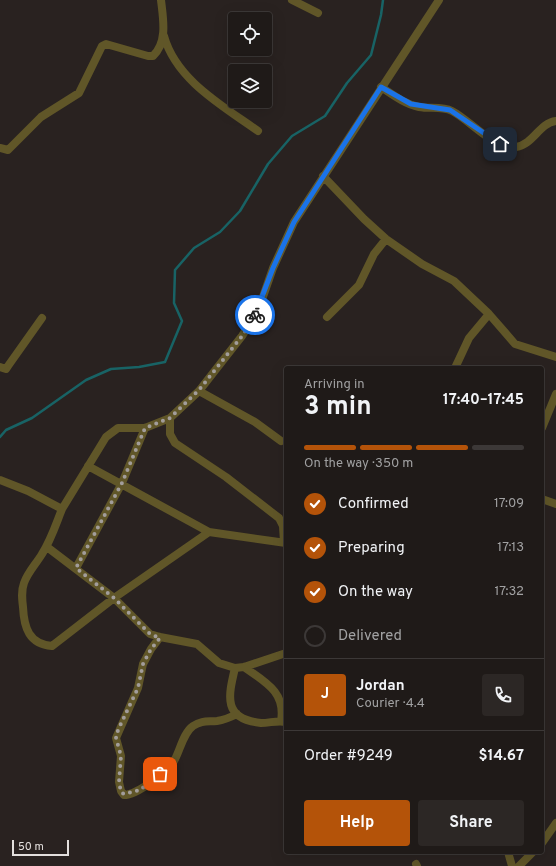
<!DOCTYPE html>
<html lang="en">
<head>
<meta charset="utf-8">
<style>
  :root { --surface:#1f1a18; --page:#2c2725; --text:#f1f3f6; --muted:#a1a1a2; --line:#3c3837; --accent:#b45309 }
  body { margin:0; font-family:Overpass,sans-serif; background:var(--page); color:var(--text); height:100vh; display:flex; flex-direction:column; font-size:15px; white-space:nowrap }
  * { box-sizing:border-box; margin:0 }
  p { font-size:13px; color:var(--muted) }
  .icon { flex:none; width:22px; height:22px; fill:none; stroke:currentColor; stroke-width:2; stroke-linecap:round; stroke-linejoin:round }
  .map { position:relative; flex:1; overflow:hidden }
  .panel { position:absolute; left:284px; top:366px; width:260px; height:488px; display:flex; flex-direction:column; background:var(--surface); border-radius:4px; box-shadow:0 4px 16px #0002,0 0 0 1px var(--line) }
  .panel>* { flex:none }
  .tools { position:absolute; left:228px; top:12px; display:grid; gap:8px }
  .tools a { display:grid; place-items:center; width:44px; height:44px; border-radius:4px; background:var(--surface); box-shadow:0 4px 16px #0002,0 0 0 1px var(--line); font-size:20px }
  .scale { position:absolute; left:12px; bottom:10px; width:57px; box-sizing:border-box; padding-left:4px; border:2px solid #e3dfdd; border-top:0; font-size:11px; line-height:14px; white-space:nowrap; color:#e3dfdd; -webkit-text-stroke:3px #292220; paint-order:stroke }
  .pin { position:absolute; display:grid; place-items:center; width:34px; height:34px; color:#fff; margin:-17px; border-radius:8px; box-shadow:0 2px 6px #0006 }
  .courier { position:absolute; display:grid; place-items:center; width:40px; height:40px; margin:-20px; border:3px solid #1a73e8; border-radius:50%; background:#fff; color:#222; box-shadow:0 1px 5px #0007 }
  .headline em { font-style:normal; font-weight:700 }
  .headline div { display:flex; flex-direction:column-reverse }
  .headline { display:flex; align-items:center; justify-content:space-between; height:68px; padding:0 20px }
  h1 { font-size:26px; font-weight:700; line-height:30px }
  .bar { display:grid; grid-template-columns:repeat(4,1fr); gap:6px 4px; align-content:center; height:48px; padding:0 20px }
  .bar i { height:5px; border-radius:3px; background:var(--line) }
  .bar .current { background:var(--accent) }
  .bar p { grid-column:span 4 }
  .line { display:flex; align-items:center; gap:10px; padding:0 20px; border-top:1px solid var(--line) }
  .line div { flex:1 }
  .round { display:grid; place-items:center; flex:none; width:42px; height:42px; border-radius:4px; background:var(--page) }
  ol { padding:0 20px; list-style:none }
  li { display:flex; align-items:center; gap:12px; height:44px }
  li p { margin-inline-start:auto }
  li .icon { padding:4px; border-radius:50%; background:var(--accent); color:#fff; stroke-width:4 }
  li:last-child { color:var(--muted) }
  li i { width:22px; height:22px; border:2px solid var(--line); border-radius:50% }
  .action { display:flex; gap:8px; margin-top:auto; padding:8px 20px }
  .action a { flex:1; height:46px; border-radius:4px; background:var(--accent); color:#fff; font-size:16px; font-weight:700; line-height:46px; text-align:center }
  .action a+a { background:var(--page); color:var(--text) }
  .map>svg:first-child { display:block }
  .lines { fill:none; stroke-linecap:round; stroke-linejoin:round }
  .stream { stroke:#186365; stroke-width:2.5 }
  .street { stroke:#605628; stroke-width:8 }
  .done { stroke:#a29d9b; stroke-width:4; stroke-dasharray:0 7.2 }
  .route { stroke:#1a73e8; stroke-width:5 }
</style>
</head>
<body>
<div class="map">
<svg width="556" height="866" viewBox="0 0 556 866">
  <rect width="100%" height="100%" fill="#292220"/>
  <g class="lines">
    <path class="stream" d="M0,437L6,430L32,418L86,380L111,369L139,367L165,362L182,321L174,303L175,270L194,248L220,232L240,211L268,164L292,136L325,116L347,83L371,55L381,15L383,0"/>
    <path class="street" d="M292,0L318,13
      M164,36C176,80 223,106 258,131
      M381,87C393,95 405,104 419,107C430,109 442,106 452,111C470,120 493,149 516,147C534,144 539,123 556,121
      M0,148L8,150L41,117L79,93L102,46L106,44L148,56H153C168,42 163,18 161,0
      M323,176L364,219L386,239L422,264L454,281L489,314L515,344L556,357
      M327,317L359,285L374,254L386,239
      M0,367L6,369L8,366L42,318
      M455,368L469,338L489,314
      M199,391L255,422L281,441
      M170,418V434L175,443L226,477L279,518L283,526L284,542
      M542,428L556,394
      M88,466L209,532L286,543
      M0,480L28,491L62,509L106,437L118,428H145L170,418L199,391L242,336L258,311L273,268L294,222L439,0
      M542,499L556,504
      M62,509C56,524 51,540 42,554C36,564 28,572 24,583C21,591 22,599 23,607C24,628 29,644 52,646L114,598L209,532
      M47,547L114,598L150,634L160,637L197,644L219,663L235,668L244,667L286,653
      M76,568L122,483L145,428
      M160,637L151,649L143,664L138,688L116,738L121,756L119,782L121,791L124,795C137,795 167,772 174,761C180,751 183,733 193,726C202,720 208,722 217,721C224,720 231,717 237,714
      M244,667C265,682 286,692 281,721
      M235,668C228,697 223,719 261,723C270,723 278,720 286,722
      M542,843L556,823
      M508,852L512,866
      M416,864L417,866
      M519,866L533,852"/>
  </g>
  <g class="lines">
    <path class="done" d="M160,774L140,790L124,794L121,792L119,782L121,756L116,738L118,730L138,688L143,664L151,649L160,638L150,634L114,598L76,568L122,483L145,428L170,418L199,390L242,336L255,315"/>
    <path class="route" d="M255,315L273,268L294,222L381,87L411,104L450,110L500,144"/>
  </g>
</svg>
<div class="tools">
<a><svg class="icon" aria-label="locate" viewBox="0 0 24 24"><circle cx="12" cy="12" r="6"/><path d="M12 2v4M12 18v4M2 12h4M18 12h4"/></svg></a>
<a><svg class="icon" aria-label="layers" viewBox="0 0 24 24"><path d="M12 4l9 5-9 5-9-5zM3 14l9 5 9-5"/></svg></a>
</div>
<div class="scale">50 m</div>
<div class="pin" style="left:160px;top:774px;background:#ea580c"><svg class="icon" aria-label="bag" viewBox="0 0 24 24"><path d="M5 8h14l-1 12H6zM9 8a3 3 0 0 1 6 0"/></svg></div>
<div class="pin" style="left:500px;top:144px;background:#1f2937"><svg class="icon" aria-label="home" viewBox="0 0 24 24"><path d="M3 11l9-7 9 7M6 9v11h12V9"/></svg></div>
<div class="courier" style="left:255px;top:315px"><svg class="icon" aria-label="bike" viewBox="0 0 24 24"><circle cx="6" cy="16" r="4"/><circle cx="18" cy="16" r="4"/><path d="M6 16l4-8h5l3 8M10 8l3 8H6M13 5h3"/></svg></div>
<section class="panel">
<div class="headline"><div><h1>3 min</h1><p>Arriving in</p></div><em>17:40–17:45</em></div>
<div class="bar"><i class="current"></i><i class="current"></i><i class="current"></i><i></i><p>On the way · 350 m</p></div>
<ol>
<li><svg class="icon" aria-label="check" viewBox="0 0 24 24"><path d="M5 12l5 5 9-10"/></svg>Confirmed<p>17:09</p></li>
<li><svg class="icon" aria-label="check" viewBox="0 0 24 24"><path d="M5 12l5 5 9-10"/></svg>Preparing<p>17:13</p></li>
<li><svg class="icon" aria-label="check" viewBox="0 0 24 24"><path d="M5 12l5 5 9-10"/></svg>On the way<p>17:32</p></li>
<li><i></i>Delivered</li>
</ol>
<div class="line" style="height:72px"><b class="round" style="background:var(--accent);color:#fff">J</b><div><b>Jordan</b><p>Courier · 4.4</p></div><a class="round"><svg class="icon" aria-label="phone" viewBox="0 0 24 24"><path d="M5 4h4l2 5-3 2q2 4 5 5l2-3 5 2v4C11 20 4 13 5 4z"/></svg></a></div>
<div class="line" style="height:52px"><div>Order #9249</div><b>$14.67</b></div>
<div class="action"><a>Help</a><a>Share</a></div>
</section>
</div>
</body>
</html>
